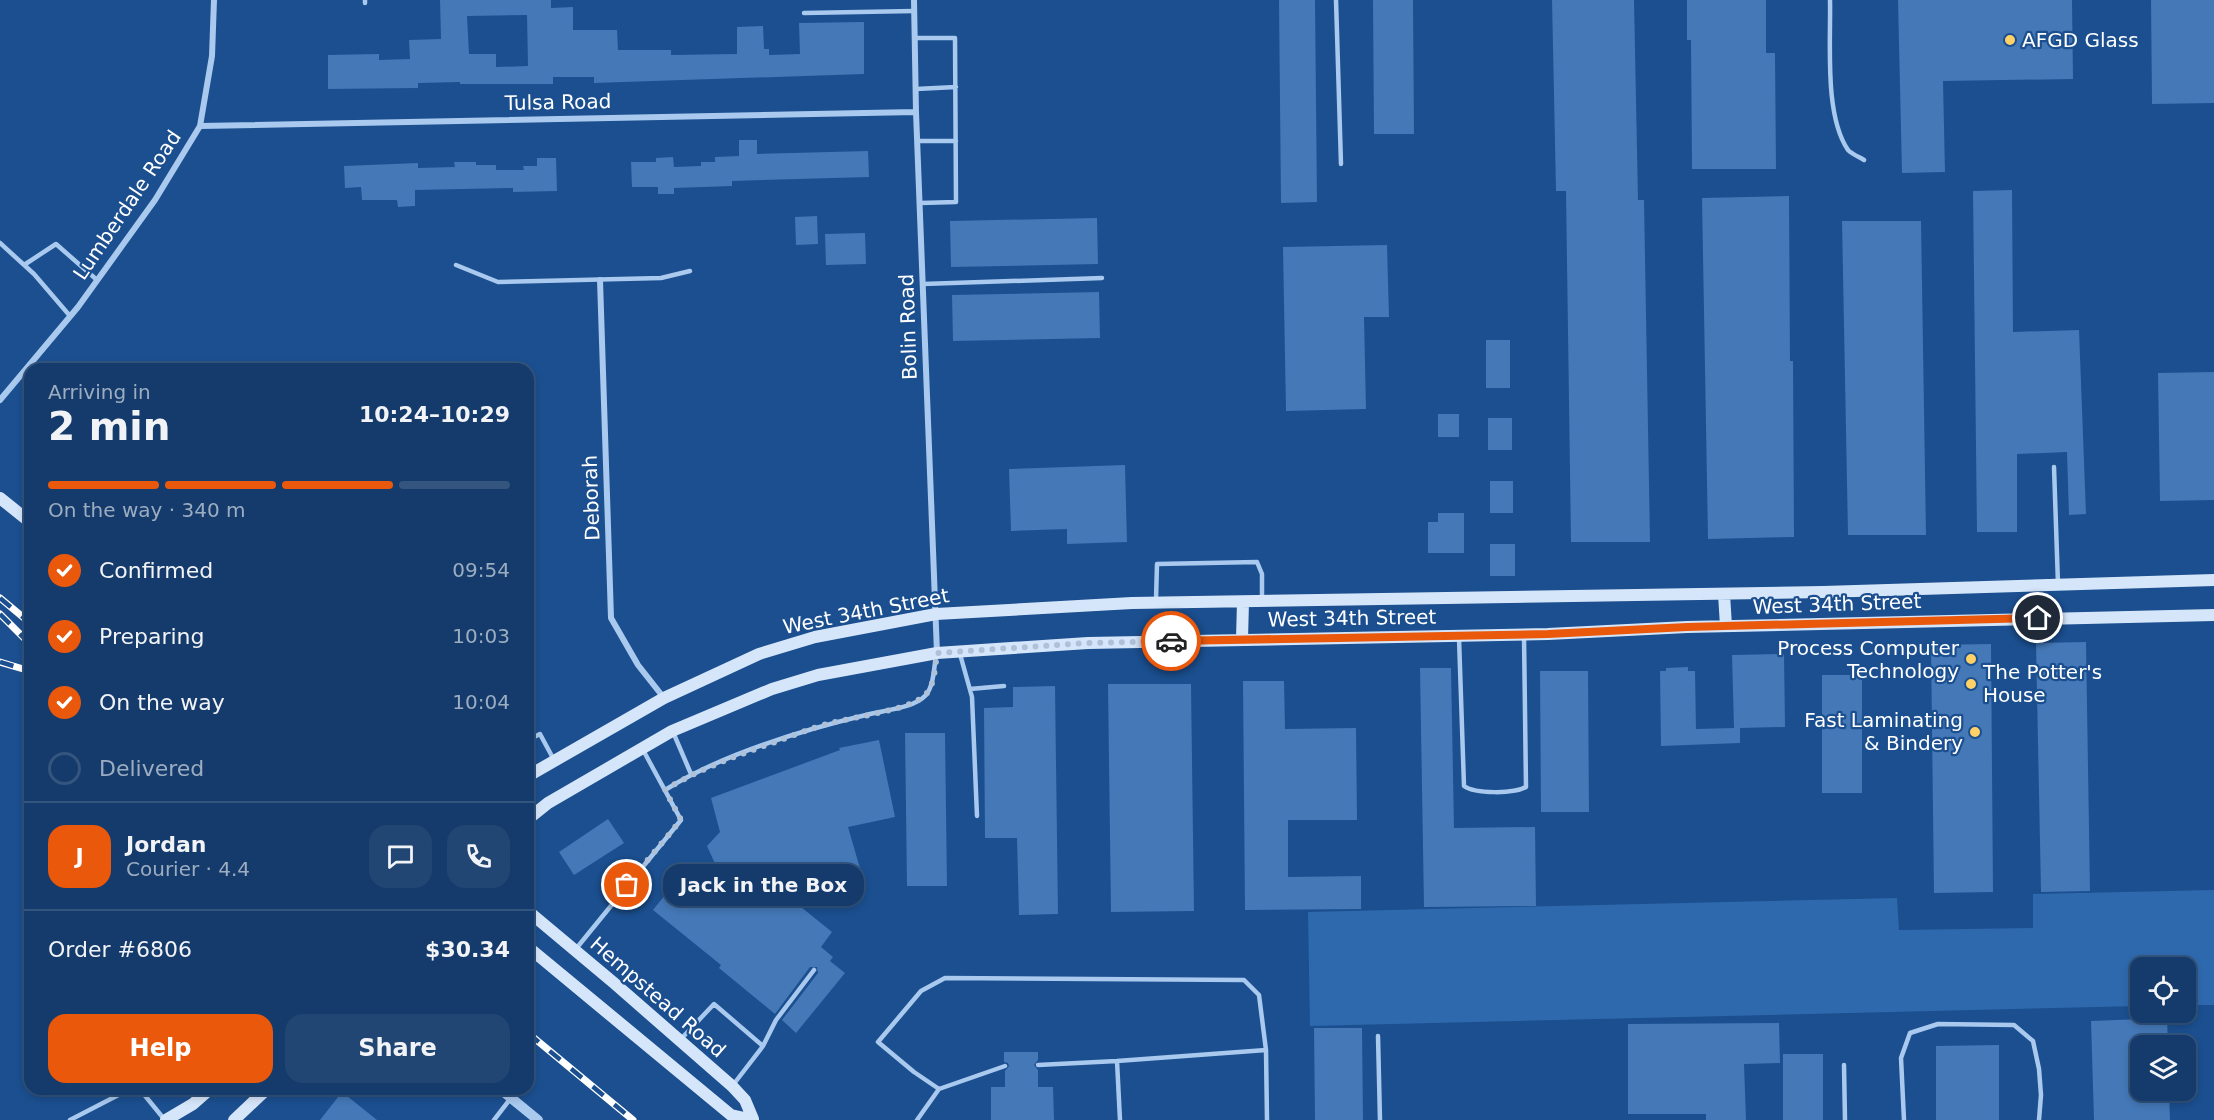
<!DOCTYPE html>
<html lang="en">
<head>
<meta charset="utf-8">
<style>
  :root { --surface:#143b6b; --page:#214673; --text:#f1f3f6; --muted:#9dadc1; --line:#33557e; --accent:#ea580c }
  body { margin:0; font-family:"DejaVu Sans",sans-serif; background:var(--page); color:var(--text); height:100vh; display:flex; flex-direction:column; font-size:22px; white-space:nowrap }
  * { box-sizing:border-box; margin:0 }
  p { font-size:20px; color:var(--muted) }
  .icon { flex:none; width:33px; height:33px; fill:none; stroke:currentColor; stroke-width:2; stroke-linecap:round; stroke-linejoin:round }
  .map { position:relative; flex:1; overflow:hidden }
  .details { position:absolute; left:24px; top:363px; width:510px; height:732px; display:flex; flex-direction:column; background:var(--surface); border-radius:18px; box-shadow:0 3px 9px #0003,0 0 0 2px var(--line) }
  .details>* { flex:none }
  .fabs { position:absolute; left:2130px; top:957px; display:grid; gap:12px }
  .fabs a { display:grid; place-items:center; width:66px; height:66px; border-radius:12px; background:var(--surface); box-shadow:0 3px 9px #0003,0 0 0 2px var(--line); font-size:30px }
  .pin { position:absolute; display:grid; place-items:center; width:51px; height:51px; color:#fff; margin:-26px; border:3px solid #fff; border-radius:50%; box-shadow:0 2px 6px #0007 }
  .courier { position:absolute; display:grid; place-items:center; width:60px; height:60px; margin:-30px; border:4px solid #ea580c; border-radius:50%; background:#fff; color:#222; box-shadow:0 2px 8px #0007 }
  .bubble { position:absolute; height:42px; border-radius:18px; background:var(--surface); box-shadow:0 3px 9px #0003,0 0 0 2px var(--line); font-size:20px; font-weight:700; line-height:42px; text-align:center }
  .headline em { font-style:normal; font-weight:700 }
  .headline div { display:flex; flex-direction:column-reverse }
  .headline { display:flex; align-items:center; justify-content:space-between; height:102px; padding:0 24px }
  h1 { font-size:39px; font-weight:700; line-height:45px }
  .bar { display:grid; grid-template-columns:repeat(4,1fr); gap:9px 6px; align-content:center; height:72px; padding:0 24px }
  .bar i { height:8px; border-radius:4px; background:var(--line) }
  .bar .active { background:var(--accent) }
  .bar p { grid-column:span 4 }
  .line { display:flex; align-items:center; gap:15px; padding:0 24px; border-top:2px solid var(--line) }
  .line div { flex:1 }
  .round { display:grid; place-items:center; flex:none; width:63px; height:63px; border-radius:18px; background:var(--page) }
  ol { padding:0 24px; list-style:none }
  li { display:flex; align-items:center; gap:18px; height:66px }
  li p { margin-inline-start:auto }
  li .icon { padding:6px; border-radius:50%; background:var(--accent); color:#fff; stroke-width:4 }
  li:last-child { color:var(--muted) }
  li i { width:33px; height:33px; border:3px solid var(--line); border-radius:50% }
  .button { display:flex; gap:12px; margin-top:auto; padding:12px 24px }
  .button a { flex:1; height:69px; border-radius:18px; background:var(--accent); color:#fff; font-size:24px; font-weight:700; line-height:69px; text-align:center }
  .button a+a { background:var(--page); color:var(--text) }
  .map>svg:first-child { display:block }
  .green { fill:#2e69ad }
  .building { fill:#4478b7; fill-rule:evenodd }
  .lines { fill:none; stroke-linecap:round; stroke-linejoin:round }
  .service { stroke:#a9c9ee; stroke-width:4.5 }
  .minor { stroke:#a9c9ee; stroke-width:6 }
  .tertiary { stroke:#a9c9ee; stroke-width:10 }
  .secondary { stroke:#d6e6fa; stroke-width:12 }
  .rail-casing { stroke:#fff; stroke-width:7 }
  .rail { stroke:#1b4f8f; stroke-width:4.5; stroke-dasharray:14; stroke-linecap:butt }
  .done { stroke:#afc1d8; stroke-width:6; stroke-dasharray:0 10.8 }
  .route { stroke:#ea580c; stroke-width:8 }
  .poi-dot { fill:#ffd166; stroke:#1b4f8f; stroke-width:2 }
  .labels { text-anchor:middle; stroke-width:4.5; stroke-linejoin:round; paint-order:stroke }
  .poi-label { font-size:20px; fill:#fff; stroke:#1b4f8f; text-anchor:start }
  .street-label { font-size:20px; fill:#fff; stroke:#1b4f8f }
</style>
</head>
<body>
<div class="map">
<svg width="2214" height="1120" viewBox="0 0 2214 1120">
  <rect width="100%" height="100%" fill="#1b4f8f"/>
  <path class="green" d="M2214,890V1005H2186V968H2140V1006L1310,1026L1308,912L1897,898L1899,930L2033,928V894Z"/>
  <path class="building" d="M440,0H551V8L573,7V30H617L618,50H671V55L737,54V27L763,26L764,49H769V55L800,54L799,23L864,22V74L594,83V77H553V84H460V82L418,83V88L328,89V55L379,54V60L410,59L409,40L441,39ZM527,15L528,66L496,67V54H469L467,16Z
    M1279,0H1315L1317,202L1281,203Z
    M1373,0H1413L1414,134H1374Z
    M1552,0H1634L1638,200H1644L1650,542H1571L1566,191H1556Z
    M1687,0H1766V53H1775L1776,169H1692L1691,40H1687Z
    M1898,0H2072L2073,79L1943,81L1945,172L1902,173Z
    M2151,0H2214V103L2152,104Z
    M739,140H757V154L868,151L869,177L732,181V186L674,188V194H658V187H632L631,162H656V158L673,157L674,167L701,166V162H715V157L739,156Z
    M537,158H556L557,191L513,192V188L415,190V206L398,207L397,200H362L361,187L345,188L344,166L418,163V168L455,167L454,162H476V165H496V170H524L523,166H537Z
    M2012,190L2013,332L2079,330L2086,514L2069,515L2067,452L2017,454V532H1977L1973,191Z
    M1789,196L1790,361H1793L1794,537L1708,539L1702,198Z
    M817,216L818,244L796,245L795,217Z
    M1097,218L1098,264L951,267L950,221Z
    M1842,221H1921L1926,535H1848Z
    M865,233L866,264L826,265L825,234Z
    M1387,245L1389,317H1364L1366,409L1286,411L1283,247Z
    M1099,292L1100,338L953,341L952,295Z
    M1486,340H1510V388H1486Z
    M2214,372V500L2160,501L2158,373Z
    M1438,414H1459V437H1438Z
    M1488,418H1512V450H1488Z
    M1125,465L1127,542L1067,544V529L1011,531L1009,469Z
    M1490,481H1513V513H1490Z
    M1438,513H1464V553H1428V522H1438Z
    M1490,544H1515V576H1490Z
    M2086,642L2090,891L2041,892L2036,643Z
    M1991,644L1993,892L1934,893L1931,645Z
    M1784,654L1785,727L1740,728V743L1661,746L1660,671H1666V668L1688,667V671H1695L1696,729L1734,728L1732,655Z
    M1420,668H1451L1454,828L1535,827L1536,906L1424,907Z
    M1540,671H1588L1589,812H1541Z
    M1822,675H1862V793H1822Z
    M1243,681H1284L1285,729L1356,728L1357,820H1288V877L1361,876V909L1245,910Z
    M1108,684H1191L1194,911L1111,912Z
    M1055,686L1058,914L1019,915L1017,838H985L984,708L1013,707V687Z
    M905,733H945L947,886H907Z
    M879,740L895,817L848,827L866,889L780,890L832,932L821,947L833,957L830,961L845,973L796,1033L782,1020L818,973L817,967H810L775,1014L719,968L721,965L653,910L688,866L717,868L707,846L720,832L711,798L840,750L839,748Z
    M608,819L624,843L574,875L559,852Z
    M2167,1018L2168,1046H2140V1090H2169L2170,1120H2094L2091,1021Z
    M1779,1023L1780,1063L1744,1064L1746,1120H1706V1114H1628V1024Z
    M1314,1028H1362L1363,1120H1315Z
    M1999,1045V1120H1936V1046Z
    M1004,1052H1038V1060L1034,1065L1038,1070V1087H1053L1054,1120H991V1087H1005V1071L1009,1066L1008,1063L1004,1062Z
    M1783,1054H1823V1120H1783Z
    M342,1092L377,1120H320Z"/>
  <g class="lines">
    <path class="service" d="M365,0V3
      M1336,0L1341,164
      M1830,0C1831,42 1824,115 1848,150C1852,154 1859,157 1864,160
      M804,13L914,11
      M915,38H955L956,202L920,203
      M916,89L956,87
      M917,141H956
      M0,243L34,274L70,316
      M24,265L56,244L97,280
      M456,265L498,282L661,278L690,271
      M923,284L1102,278
      M2054,467L2058,584
      M1156,600L1157,564L1257,562L1262,574V599
      M1459,638L1464,786C1475,794 1514,794 1526,787L1524,636
      M960,654L972,697L977,816
      M970,689L1004,686
      M28,708L30,709
      M673,732L691,774
      M528,740L540,734L554,760
      M665,790C724,753 802,730 870,714C887,710 914,708 926,695C934,685 934,667 936,655
      M575,950L681,820L642,748
      M1378,1036L1380,1120
      M681,1039L714,1004L763,1046L733,1085
      M763,1046L776,1020L814,970
      M1117,1061L1120,1120
      M1038,1065L1117,1061L1266,1050
      M1844,1065L1845,1120
      M939,1089L1005,1066
      M70,1120L130,1089L142,1092L164,1119
      M494,1120L511,1098
      M917,1120L939,1089L914,1072L878,1042L921,991L945,978L1244,980L1259,995L1266,1050L1267,1120
      M1904,1120L1901,1058L1910,1033L1938,1024L2014,1025L2033,1041L2039,1069L2041,1095L2039,1120"/>
    <path class="minor" d="M914,0L916,112L937,653
      M200,126L916,112
      M600,280L611,618L638,665L664,698
      M0,400L78,307L155,200L200,126L212,56L214,0"/>
    <path class="tertiary" d="M500,1089L538,1120"/>
    <path class="secondary" d="M0,498L30,522
      M1724,594L1726,626
      M1242,639L1243,602
      M528,776L664,698L759,654L815,637L936,614L1132,603L1823,592L2214,580
      M528,819L548,803L672,731L772,689L818,675L937,653L1088,643L1548,634L1687,627L2214,615
      M528,911L614,983L732,1086L745,1100L753,1119
      M528,947L731,1115L753,1120
      M166,1120L193,1104L210,1089
      M234,1120L267,1089"/>
    <g class="rail-casing">
      <path id="rail" d="M0,598L30,623
        M0,614L30,644
        M0,662L30,671
        M528,1033L633,1120"/>
    </g>
    <use href="#rail" class="rail"/>
  </g>
  <g class="lines">
    <path class="done" d="M627,885L681,820L665,790C699,769 736,756 775,742C792,736 809,729 827,724C852,717 906,711 924,696C935,687 935,666 937,653L1088,643L1171,641"/>
    <path class="route" d="M1171,641L1548,634L1687,627L2038,618"/>
  </g>
  <g class="poi-dot">
    <circle cx="2010" cy="40" r="6"/>
    <circle cx="1971" cy="659" r="6"/>
    <circle cx="1971" cy="684" r="6"/>
    <circle cx="1975" cy="732" r="6"/>
  </g>
  <g class="labels">
    <g class="poi-label">
      <text x="2022" y="47">AFGD Glass</text>
      <text x="1959" y="655" text-anchor="end">Process Computer<tspan x="1959" dy="23">Technology</tspan></text>
      <text x="1983" y="679">The Potter's<tspan x="1983" dy="23">House</tspan></text>
      <text x="1963" y="727" text-anchor="end">Fast Laminating<tspan x="1963" dy="23">&amp; Bindery</tspan></text>
    </g>
    <g class="street-label">
      <text transform="translate(558 102) rotate(-1)" y="7">Tulsa Road</text>
      <text transform="translate(127 205) rotate(-56)" y="7">Lumberdale Road</text>
      <text transform="translate(908 327) rotate(-92)" y="7">Bolin Road</text>
      <text transform="translate(591 498) rotate(-92)" y="7">Deborah</text>
      <text transform="translate(1837 604) rotate(-2)" y="7">West 34th Street</text>
      <text transform="translate(866 611) rotate(-11)" y="7">West 34th Street</text>
      <text transform="translate(1352 618) rotate(-1)" y="7">West 34th Street</text>
      <text transform="translate(658 997) rotate(41)" y="7">Hempstead Road</text>
    </g>
  </g>
</svg>
<div class="fabs">
<a><svg class="icon" aria-label="locate" viewBox="0 0 24 24"><circle cx="12" cy="12" r="6"/><path d="M12 2v4M12 18v4M2 12h4M18 12h4"/></svg></a>
<a><svg class="icon" aria-label="layers" viewBox="0 0 24 24"><path d="M12 4l9 5-9 5-9-5zM3 14l9 5 9-5"/></svg></a>
</div>
<div class="pin" style="left:627px;top:885px;background:#ea580c"><svg class="icon" aria-label="bag" viewBox="0 0 24 24"><path d="M5 8h14l-1 12H6zM9 8a3 3 0 0 1 6 0"/></svg></div>
<div class="pin" style="left:2038px;top:618px;background:#1f2937"><svg class="icon" aria-label="home" viewBox="0 0 24 24"><path d="M3 11l9-7 9 7M6 9v11h12V9"/></svg></div>
<div class="courier" style="left:1171px;top:641px"><svg class="icon" aria-label="car" viewBox="0 0 24 24"><path d="M5 17H2v-5l4-1 3-4h7l3 4 3 1v5h-3M9 17h6M6 11h13"/><circle cx="7" cy="17" r="2"/><circle cx="17" cy="17" r="2"/></svg></div>
<div class="bubble" style="left:663px;top:864px;width:201px">Jack in the Box</div>
<section class="details">
<div class="headline"><div><h1>2 min</h1><p>Arriving in</p></div><em>10:24–10:29</em></div>
<div class="bar"><i class="active"></i><i class="active"></i><i class="active"></i><i></i><p>On the way · 340 m</p></div>
<ol>
<li><svg class="icon" aria-label="check" viewBox="0 0 24 24"><path d="M5 12l5 5 9-10"/></svg>Confirmed<p>09:54</p></li>
<li><svg class="icon" aria-label="check" viewBox="0 0 24 24"><path d="M5 12l5 5 9-10"/></svg>Preparing<p>10:03</p></li>
<li><svg class="icon" aria-label="check" viewBox="0 0 24 24"><path d="M5 12l5 5 9-10"/></svg>On the way<p>10:04</p></li>
<li><i></i>Delivered</li>
</ol>
<div class="line" style="height:108px"><b class="round" style="background:var(--accent);color:#fff">J</b><div><b>Jordan</b><p>Courier · 4.4</p></div><a class="round"><svg class="icon" aria-label="chat" viewBox="0 0 24 24"><path d="M4 5h16v11H9l-5 4z"/></svg></a><a class="round"><svg class="icon" aria-label="phone" viewBox="0 0 24 24"><path d="M5 4h4l2 5-3 2q2 4 5 5l2-3 5 2v4C11 20 4 13 5 4z"/></svg></a></div>
<div class="line" style="height:78px"><div>Order #6806</div><b>$30.34</b></div>
<div class="button"><a>Help</a><a>Share</a></div>
</section>
</div>
</body>
</html>
